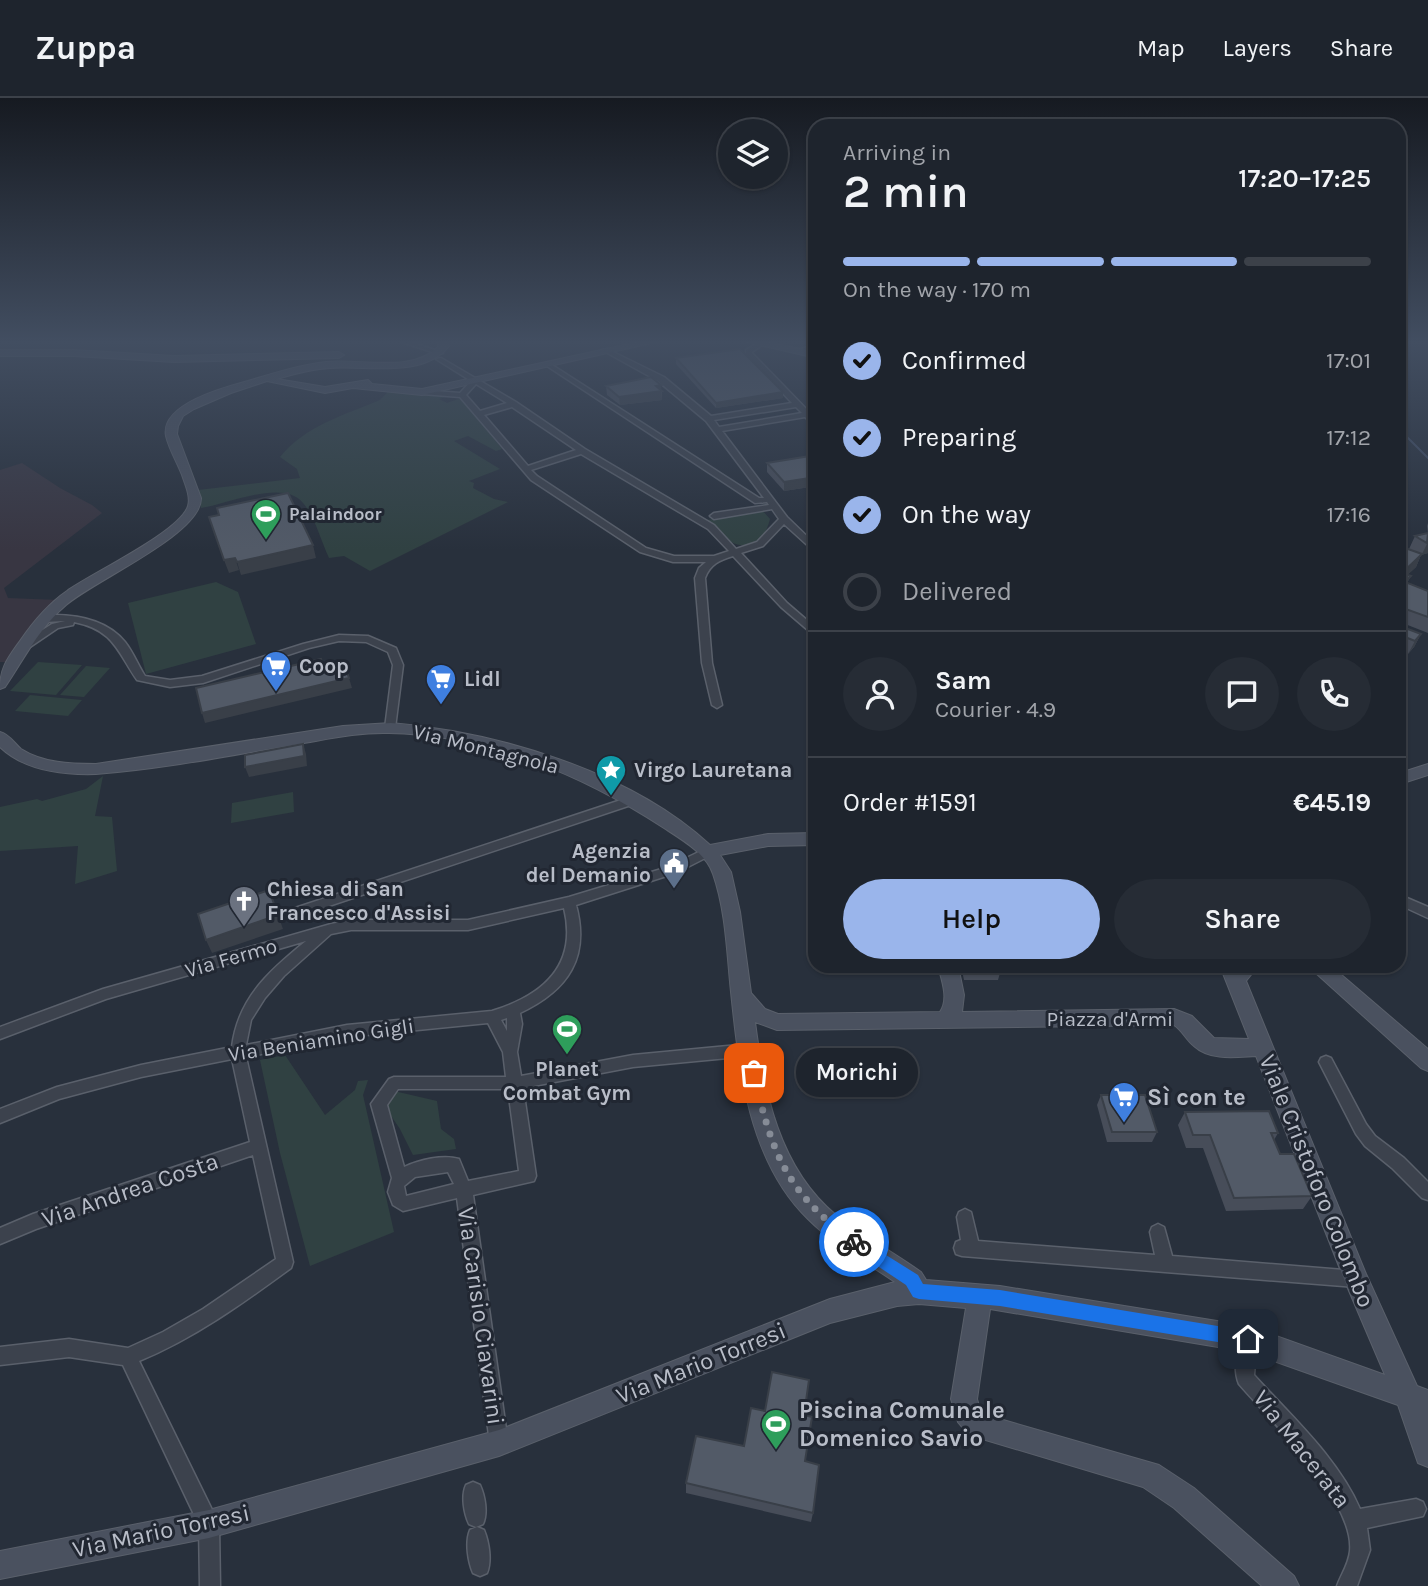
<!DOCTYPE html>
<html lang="en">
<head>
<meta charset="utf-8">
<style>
  :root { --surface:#1e242d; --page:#262c35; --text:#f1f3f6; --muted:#a1a4aa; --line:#3c4149; --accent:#9ab5eb }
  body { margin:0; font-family:Karla,sans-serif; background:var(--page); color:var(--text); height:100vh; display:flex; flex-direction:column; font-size:26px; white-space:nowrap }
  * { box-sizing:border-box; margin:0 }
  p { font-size:23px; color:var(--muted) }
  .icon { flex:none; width:38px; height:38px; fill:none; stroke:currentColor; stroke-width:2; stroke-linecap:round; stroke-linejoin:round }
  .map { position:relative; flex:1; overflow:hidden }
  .panel { position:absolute; left:808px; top:21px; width:598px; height:854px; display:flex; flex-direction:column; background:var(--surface); border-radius:21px; box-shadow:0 2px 5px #0004,0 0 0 2px var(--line) }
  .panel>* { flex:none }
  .fabs { position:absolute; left:718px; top:21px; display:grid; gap:14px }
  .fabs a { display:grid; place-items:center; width:70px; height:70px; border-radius:50%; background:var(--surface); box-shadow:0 2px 5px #0004,0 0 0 2px var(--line); font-size:35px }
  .pin { position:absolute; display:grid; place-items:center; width:60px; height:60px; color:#fff; margin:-30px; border-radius:14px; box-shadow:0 4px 10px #0006 }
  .courier { position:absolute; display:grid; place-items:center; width:70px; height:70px; margin:-35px; border:5px solid #1a73e8; border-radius:50%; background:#fff; color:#222; box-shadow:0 2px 9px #0007 }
  .bubble { position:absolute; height:49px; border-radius:24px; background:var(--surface); box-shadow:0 2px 5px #0004,0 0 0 2px var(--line); font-size:23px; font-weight:600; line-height:49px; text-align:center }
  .head em { font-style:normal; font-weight:600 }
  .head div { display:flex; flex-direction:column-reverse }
  .head { display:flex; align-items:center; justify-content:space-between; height:119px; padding:0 35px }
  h1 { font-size:46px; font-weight:600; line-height:52px }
  .bar { display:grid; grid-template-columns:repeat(4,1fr); gap:10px 7px; align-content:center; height:84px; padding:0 35px }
  .bar i { height:9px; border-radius:5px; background:var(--line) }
  .bar .current { background:var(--accent) }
  .bar p { grid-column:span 4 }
  .line { display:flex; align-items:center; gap:18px; padding:0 35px; border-top:2px solid var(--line) }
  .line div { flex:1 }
  .round { display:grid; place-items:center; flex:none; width:74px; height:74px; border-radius:37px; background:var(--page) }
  ol { padding:0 35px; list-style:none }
  li { display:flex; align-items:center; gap:21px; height:77px }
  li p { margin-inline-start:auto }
  li .icon { padding:7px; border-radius:50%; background:var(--accent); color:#111; stroke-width:4 }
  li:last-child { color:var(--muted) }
  li i { width:38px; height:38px; border:4px solid var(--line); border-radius:50% }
  .action { display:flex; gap:14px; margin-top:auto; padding:14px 35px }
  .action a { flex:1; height:80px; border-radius:42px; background:var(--accent); color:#111; font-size:28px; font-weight:600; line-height:80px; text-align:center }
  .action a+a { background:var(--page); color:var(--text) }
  header { display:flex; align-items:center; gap:42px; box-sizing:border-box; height:98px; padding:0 35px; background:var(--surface); border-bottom:2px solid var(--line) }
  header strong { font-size:33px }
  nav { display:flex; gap:38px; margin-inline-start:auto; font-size:24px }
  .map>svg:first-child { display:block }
  .medical { fill:#383642 }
  .green { fill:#304142 }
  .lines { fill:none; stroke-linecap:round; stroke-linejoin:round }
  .stream { stroke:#404d63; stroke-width:2 }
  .street-casing { stroke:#5a606b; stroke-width:3 }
  .secondary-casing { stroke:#5a606b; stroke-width:2 }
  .street { fill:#3c424d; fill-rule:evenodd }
  .secondary { fill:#4a515f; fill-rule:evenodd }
  .wall { fill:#474d59 }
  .shaded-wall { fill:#393f48 }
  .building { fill:#525a67; stroke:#393f48; stroke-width:2 }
  .route { fill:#1a73e8 }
  .done { stroke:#868c97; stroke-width:7; stroke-dasharray:0 12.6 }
  .labels { text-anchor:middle; stroke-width:6; stroke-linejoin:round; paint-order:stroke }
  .far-poi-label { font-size:18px; font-weight:bold; fill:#b8bdc8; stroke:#212732; text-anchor:start }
  .poi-label { font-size:21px; font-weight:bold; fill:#b8bdc8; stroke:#212732; text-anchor:start }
  .street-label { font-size:21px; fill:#b8bdc8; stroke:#212732 }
  .near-poi-label { font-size:24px; font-weight:bold; fill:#b8bdc8; stroke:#212732; text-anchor:start }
  .near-street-label { font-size:24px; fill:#b8bdc8; stroke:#212732 }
</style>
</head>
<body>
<header>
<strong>Zuppa</strong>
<nav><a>Map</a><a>Layers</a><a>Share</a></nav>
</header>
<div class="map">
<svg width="1428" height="1488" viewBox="0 0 1428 1488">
  <rect width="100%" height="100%" fill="#28303c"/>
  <path class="medical" d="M22,365L60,390L92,407L102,415L4,490L8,500L59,502L6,564H0V372Z"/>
  <path class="green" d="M388,294L449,298L439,301L447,305L461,300L502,351L496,353L468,338L454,343L500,371L469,383L474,385L473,390L494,401L508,404L370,473L344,458L329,460C321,443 315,419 303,405C283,380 226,407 201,410L198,392L300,380L297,371L280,359C305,328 344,317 380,302Z
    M762,412L770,421C767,432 764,439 754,444C734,455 721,435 707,422Z
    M216,484L238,494L256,546L146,576L128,505Z
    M38,564L82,567L56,597L10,593Z
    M86,568L110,570L84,599L60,597Z
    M30,597L82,602L68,618L15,613Z
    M103,678L95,718L112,719L117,773L75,786L78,748L0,753V709L37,701L42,703L86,691Z
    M293,694L294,714L231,725L232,705Z
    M285,957L325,1017L355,992L358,983L368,982L363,997L394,1134L310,1168L280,1055L260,962Z
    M394,993L437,1003L441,1031L454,1041L456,1051L413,1057L400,1031L385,1009Z"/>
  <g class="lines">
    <path class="stream" d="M1400,332L1428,360"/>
    <g class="street-casing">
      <path id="street" d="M402,244H412L443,255L438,256Z
        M759,244L765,245L752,254V255L816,321V328L805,319L722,333L787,419L816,447V455L784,426L763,448L741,455L787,505L816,530V539L781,509L733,458C720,462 710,466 705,480L712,565L722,607L717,610L712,607L702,565L695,480L699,470L706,464H673L640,454L531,382L460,299L422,296L418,294L422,292L460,295L471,283L436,261L441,260L516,304L585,351L714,427L736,451L757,444L779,421L772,411L714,421L710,418L714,415L769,407L767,404L755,405L544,266L549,265L759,400H764L706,323L658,283L602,252L607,251L664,279L711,318L792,305L746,256V252ZM476,286L507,305L480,313L466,297ZM512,309L576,352L528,368L484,317ZM796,309L802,315L719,329L714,322ZM581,356L708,431L729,453L714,458H674L646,450L537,378L531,372Z
        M816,247V251L800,254L797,252Z
        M54,517C79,517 108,523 125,544C133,554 138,567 145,578L170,582L202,578L303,546L339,537L368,538L396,550L403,567L395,630L390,633L385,630L393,567L388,554L366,544L339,543L309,550L203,585L170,589L137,582C117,553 114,532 74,524L73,527L58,530L30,549H22V545L52,526L65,523L44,524L39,521L41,519Z
        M633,698L637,699L639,702L637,705L296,819H286L284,816L286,813Z
        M709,749L715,753L713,756L676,775L576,807C590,859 569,892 520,915L522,926L517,954L521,978L633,957L749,946L754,948L756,952L754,956L749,958L633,969L523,990L536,1078L534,1083L473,1097L508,1345L506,1352L499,1354L492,1352L490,1345L457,1100L403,1113L393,1107L388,1094L392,1080L371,1006L389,981L394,979H506L503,954L488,925L347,939L246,959L293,1164L291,1170C243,1205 195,1240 139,1263L219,1426L220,1488H200L199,1427L123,1267L69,1259L0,1267V1249L69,1241L128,1250L163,1234L203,1211L276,1161L253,1057L36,1131L0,1146V1130L33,1116L250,1044L232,961L141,979L59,1001L0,1025V1011L57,989L141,967L232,949C238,900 269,873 306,843L106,901L0,941V929L103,891L331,826L351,822H468L569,799L668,769ZM564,810C578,867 544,897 492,913L347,927L246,947L251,922L265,900L284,878L331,836L351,832H468ZM507,920V933L501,922ZM398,991H508L519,1073L468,1083L459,1061C443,1056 419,1062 404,1069L387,1007ZM448,1074L454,1086L406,1098L404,1088L415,1079Z
        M1400,797L1428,809V820L1400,807Z
        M1326,958L1331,960L1366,1026L1375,1038L1404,1060L1428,1084V1102L1422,1100L1392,1070L1365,1048L1356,1036L1319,964L1321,960Z
        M965,1111L971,1114L978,1143L1155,1157L1150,1134L1152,1129L1158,1126L1164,1129L1172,1158L1356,1173L1362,1175L1365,1181L1362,1187L1356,1189L962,1158L956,1156L954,1150L956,1144L961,1142L957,1119L959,1114Z
        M1248,1232L1254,1235L1257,1241L1254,1277C1291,1318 1338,1360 1360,1411L1416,1401L1423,1404L1426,1411L1423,1418L1367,1430L1370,1452L1357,1488H1337C1341,1477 1349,1465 1350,1453C1355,1403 1270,1322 1239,1286C1233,1273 1236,1248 1242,1235Z
        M473,1384L480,1387C485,1398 488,1415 483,1426L476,1429L469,1426C464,1415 461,1398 466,1387Z
        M477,1429L484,1432C489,1444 492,1463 487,1475L480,1478L473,1475C468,1463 465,1444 470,1432Z"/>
    </g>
    <g class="secondary-casing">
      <path id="secondary" d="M436,244H446L449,248C422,281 367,267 330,270C312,271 294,276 277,281L325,289L368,282L372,286L422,291L638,244H656L422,297L353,290L325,295L267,283L231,295L194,311L183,318L178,328L177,336L201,400C202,436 93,483 66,507C39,530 24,561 5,589L0,591C0,569 8,560 20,543C33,524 48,506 67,493C92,475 180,434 188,408C191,399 185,386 182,377C177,364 169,351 166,338C160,306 226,289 248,283C274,275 300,267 326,264C360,260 413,276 439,248Z
        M747,244H766L816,254V260Z
        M0,252H74L174,258L339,254L344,257L339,260L174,264L74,258H0Z
        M391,625C497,634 630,673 710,747L768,736L816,735V747L768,748L720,757L731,774L740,814L751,895L765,911L778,916L940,914C949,901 942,883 938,868H958L964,897L962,914L1174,911L1192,918L1214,940L1249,941L1220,868H1258L1246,883L1366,1176L1417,1288L1428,1292V1369L1418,1365L1398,1307L1248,1254L990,1211L977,1301L979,1308L986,1317L1159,1367L1194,1390L1294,1478L1299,1488H1262L1174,1410L1143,1389L969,1337L958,1324L951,1301L966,1210L919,1206L897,1208L830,1225L499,1358L209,1440L0,1481V1453L209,1412L499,1332L830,1201L895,1184C866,1164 834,1147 808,1121C749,1064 739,971 731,894C727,856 726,813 713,776C707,756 681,741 664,730C583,677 488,637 389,635C358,634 328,641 298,646C232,657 163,671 96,676C63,677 25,673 0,649V634C9,636 14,645 21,651C43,665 71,666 96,666L343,628ZM755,924L777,932L1174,927C1183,933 1186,942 1194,948C1210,963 1236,959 1256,958L1344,1181L1385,1277L1248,1228L1000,1188L926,1182L921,1174C893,1154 863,1138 836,1117C779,1070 764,994 755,924Z
        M1428,666V677L1400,686V675Z
        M1308,868H1331L1428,951V973L1421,970Z"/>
    </g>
    <use href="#street" class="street"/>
    <use href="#secondary" class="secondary"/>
  </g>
  <path class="wall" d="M676,260L783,300L716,310L676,266Z
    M606,288L661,292L662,293V302L620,307L607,297Z
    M816,357V388L784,393L767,374V365Z
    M1428,425V455L1421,457L1416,469L1407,477L1411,478L1407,485L1428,493V535L1400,524V458L1409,451L1415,438L1428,435L1427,428Z
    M1400,528L1421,536L1414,549L1408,556L1400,553Z
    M961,868H1002L998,882H964Z
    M1101,997L1157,1034L1152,1044H1107L1097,1007Z
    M1185,1014L1278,1035L1274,1042L1280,1056L1312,1098L1303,1111L1226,1113L1203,1050H1186L1178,1027Z
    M765,1313L804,1317L805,1363L813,1415L811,1424L686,1395V1385L744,1348Z"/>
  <path class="shaded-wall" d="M661,287L662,302L620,307L619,299Z
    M783,294V300L716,310V305Z
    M816,379V388L784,393V384Z
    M1428,444V455L1421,457L1416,469L1400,484L1402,475L1422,456Z
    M313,447L316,460L241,477L237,464Z
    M235,460L239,472L229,475L224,462Z
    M1421,536L1414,549L1408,556L1415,543Z
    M349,580L352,590L205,625L202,615Z
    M303,646L306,656L307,668L249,679L245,669Z
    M269,792L283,831L212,855L206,842Z"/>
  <path class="building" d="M740,251L783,294L716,305L676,260Z
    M651,279L661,287L656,288L662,293L619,299L606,288Z
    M816,357V379L784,384L767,365Z
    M288,395L313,447L237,464L235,460L224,462L209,419L219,417L217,410Z
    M1428,435L1427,445L1415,438Z
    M1408,451L1422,456L1402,475L1411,478L1405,484L1428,493V519L1400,509V458Z
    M1400,528L1421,536L1415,543L1400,537Z
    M321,561L324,570L344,566L349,580L202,615L196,590Z
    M303,646L304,658L245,669V657Z
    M269,792L278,817L206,842L198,816Z
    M1101,997H1145L1157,1034H1112Z
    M1269,1013L1278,1035H1271L1280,1056H1294L1312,1098L1234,1100L1210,1037H1193L1185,1014Z
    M772,1274L809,1282L804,1317L812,1319L805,1363L819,1367L813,1415L686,1385L696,1338L744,1348L751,1310L765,1313Z"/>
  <linearGradient id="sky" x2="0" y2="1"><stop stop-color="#161a21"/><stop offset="0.54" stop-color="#424e61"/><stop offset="1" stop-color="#424e61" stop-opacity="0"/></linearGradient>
  <rect width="1428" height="452" fill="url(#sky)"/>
  <path class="route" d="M854,1137L918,1177L923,1186L1000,1192L1248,1233L1254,1235L1256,1241L1254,1247L1248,1249L1000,1208L919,1201L913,1199L906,1187L849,1149L847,1144L849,1139Z"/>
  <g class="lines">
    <path class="done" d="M754,975C771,1055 787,1095 854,1144"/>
  </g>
  <defs>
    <g id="stadium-pin" transform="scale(1.575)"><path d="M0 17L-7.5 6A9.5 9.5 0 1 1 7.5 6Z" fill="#2e9e5b" stroke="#212732"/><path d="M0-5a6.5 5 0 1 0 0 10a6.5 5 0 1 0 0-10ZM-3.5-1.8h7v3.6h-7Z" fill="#fff"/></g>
    <g id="supermarket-pin" transform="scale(1.575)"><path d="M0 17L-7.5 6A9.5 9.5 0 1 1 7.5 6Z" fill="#3f7fe0" stroke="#212732"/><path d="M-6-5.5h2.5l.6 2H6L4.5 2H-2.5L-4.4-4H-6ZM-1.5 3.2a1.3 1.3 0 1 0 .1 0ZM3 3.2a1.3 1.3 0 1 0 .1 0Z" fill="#fff"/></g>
    <g id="sight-pin" transform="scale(1.575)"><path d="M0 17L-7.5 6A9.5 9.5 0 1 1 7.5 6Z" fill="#0f9aa8" stroke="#212732"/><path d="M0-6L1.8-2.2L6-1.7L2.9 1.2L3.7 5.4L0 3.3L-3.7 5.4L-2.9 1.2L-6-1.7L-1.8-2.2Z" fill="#fff"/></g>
    <g id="civic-pin" transform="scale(1.575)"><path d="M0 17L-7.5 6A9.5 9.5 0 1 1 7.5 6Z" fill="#5c6f8a" stroke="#212732"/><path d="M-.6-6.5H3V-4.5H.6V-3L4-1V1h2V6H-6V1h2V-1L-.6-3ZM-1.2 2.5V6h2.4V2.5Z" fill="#fff"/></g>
    <g id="church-pin" transform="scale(1.575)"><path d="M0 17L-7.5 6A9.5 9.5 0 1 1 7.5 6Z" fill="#6b7280" stroke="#212732"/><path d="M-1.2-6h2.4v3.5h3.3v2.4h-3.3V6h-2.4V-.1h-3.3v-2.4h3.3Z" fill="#fff"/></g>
  </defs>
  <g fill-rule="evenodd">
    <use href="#stadium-pin" x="266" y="416"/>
    <use href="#supermarket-pin" x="276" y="568"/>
    <use href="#supermarket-pin" x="441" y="581"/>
    <use href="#sight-pin" x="611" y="672"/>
    <use href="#civic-pin" x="674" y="765"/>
    <use href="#church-pin" x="244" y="803"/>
    <use href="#stadium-pin" x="567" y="931"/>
    <use href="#supermarket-pin" x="1124" y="999"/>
    <use href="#stadium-pin" x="776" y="1326"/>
  </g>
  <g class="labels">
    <g class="far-poi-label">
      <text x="289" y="422">Palaindoor</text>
    </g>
    <g class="poi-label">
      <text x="299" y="575">Coop</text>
      <text x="464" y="588">Lidl</text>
      <text x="634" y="679">Virgo Lauretana</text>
      <text x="651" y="760" text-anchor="end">Agenzia<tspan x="651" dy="24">del Demanio</tspan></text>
      <text x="267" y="798">Chiesa di San<tspan x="267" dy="24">Francesco d'Assisi</tspan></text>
      <text x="567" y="978" text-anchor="middle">Planet<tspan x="567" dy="24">Combat Gym</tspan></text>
    </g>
    <g class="street-label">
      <text transform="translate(486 651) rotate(14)" y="7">Via Montagnola</text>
      <text transform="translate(231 860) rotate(-16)" y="7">Via Fermo</text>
      <text x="1110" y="928">Piazza d'Armi</text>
      <text transform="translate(321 942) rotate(-9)" y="7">Via Beniamino Gigli</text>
    </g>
    <g class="near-poi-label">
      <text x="1147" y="1007">Sì con te</text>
      <text x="799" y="1320">Piscina Comunale<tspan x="799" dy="28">Domenico Savio</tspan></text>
    </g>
    <g class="near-street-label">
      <text transform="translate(1317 1083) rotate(68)" y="8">Viale Cristoforo Colombo</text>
      <text transform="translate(130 1092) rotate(-19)" y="8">Via Andrea Costa</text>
      <text transform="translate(481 1218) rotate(82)" y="8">Via Carisio Ciavarini</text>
      <text transform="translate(701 1265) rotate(-22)" y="8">Via Mario Torresi</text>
      <text transform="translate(1302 1351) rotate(52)" y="8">Via Macerata</text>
      <text transform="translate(161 1433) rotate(-12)" y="8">Via Mario Torresi</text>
    </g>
  </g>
</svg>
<div class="fabs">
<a><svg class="icon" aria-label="layers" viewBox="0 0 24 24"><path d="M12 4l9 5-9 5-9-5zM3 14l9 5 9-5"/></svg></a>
</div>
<div class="pin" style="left:754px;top:975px;background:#ea580c"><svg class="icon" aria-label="bag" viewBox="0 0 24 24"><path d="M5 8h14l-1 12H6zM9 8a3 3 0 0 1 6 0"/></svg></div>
<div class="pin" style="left:1248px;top:1241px;background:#1f2937"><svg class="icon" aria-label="home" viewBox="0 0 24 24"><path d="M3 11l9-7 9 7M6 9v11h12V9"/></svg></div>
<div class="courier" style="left:854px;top:1144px"><svg class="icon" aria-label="bike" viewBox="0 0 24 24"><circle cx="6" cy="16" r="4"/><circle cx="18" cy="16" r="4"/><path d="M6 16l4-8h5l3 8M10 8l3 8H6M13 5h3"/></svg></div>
<div class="bubble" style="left:796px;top:950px;width:122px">Morichi</div>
<section class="panel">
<div class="head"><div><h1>2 min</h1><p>Arriving in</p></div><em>17:20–17:25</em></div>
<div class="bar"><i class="current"></i><i class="current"></i><i class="current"></i><i></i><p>On the way · 170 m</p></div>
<ol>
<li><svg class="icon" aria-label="check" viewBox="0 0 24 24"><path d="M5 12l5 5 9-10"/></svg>Confirmed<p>17:01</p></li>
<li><svg class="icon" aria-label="check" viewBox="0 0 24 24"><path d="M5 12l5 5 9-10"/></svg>Preparing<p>17:12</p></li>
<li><svg class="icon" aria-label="check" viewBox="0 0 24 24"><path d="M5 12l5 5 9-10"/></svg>On the way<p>17:16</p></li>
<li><i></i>Delivered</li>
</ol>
<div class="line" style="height:126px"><a class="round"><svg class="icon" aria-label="person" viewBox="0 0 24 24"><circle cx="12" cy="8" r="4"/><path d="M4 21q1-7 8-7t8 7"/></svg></a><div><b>Sam</b><p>Courier · 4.9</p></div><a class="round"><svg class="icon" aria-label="chat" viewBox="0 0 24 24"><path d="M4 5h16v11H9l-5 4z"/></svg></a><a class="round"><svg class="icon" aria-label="phone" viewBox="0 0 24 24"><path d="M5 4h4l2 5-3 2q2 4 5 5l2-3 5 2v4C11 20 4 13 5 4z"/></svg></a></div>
<div class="line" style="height:91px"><div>Order #1591</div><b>€45.19</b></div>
<div class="action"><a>Help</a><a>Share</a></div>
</section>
</div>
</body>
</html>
